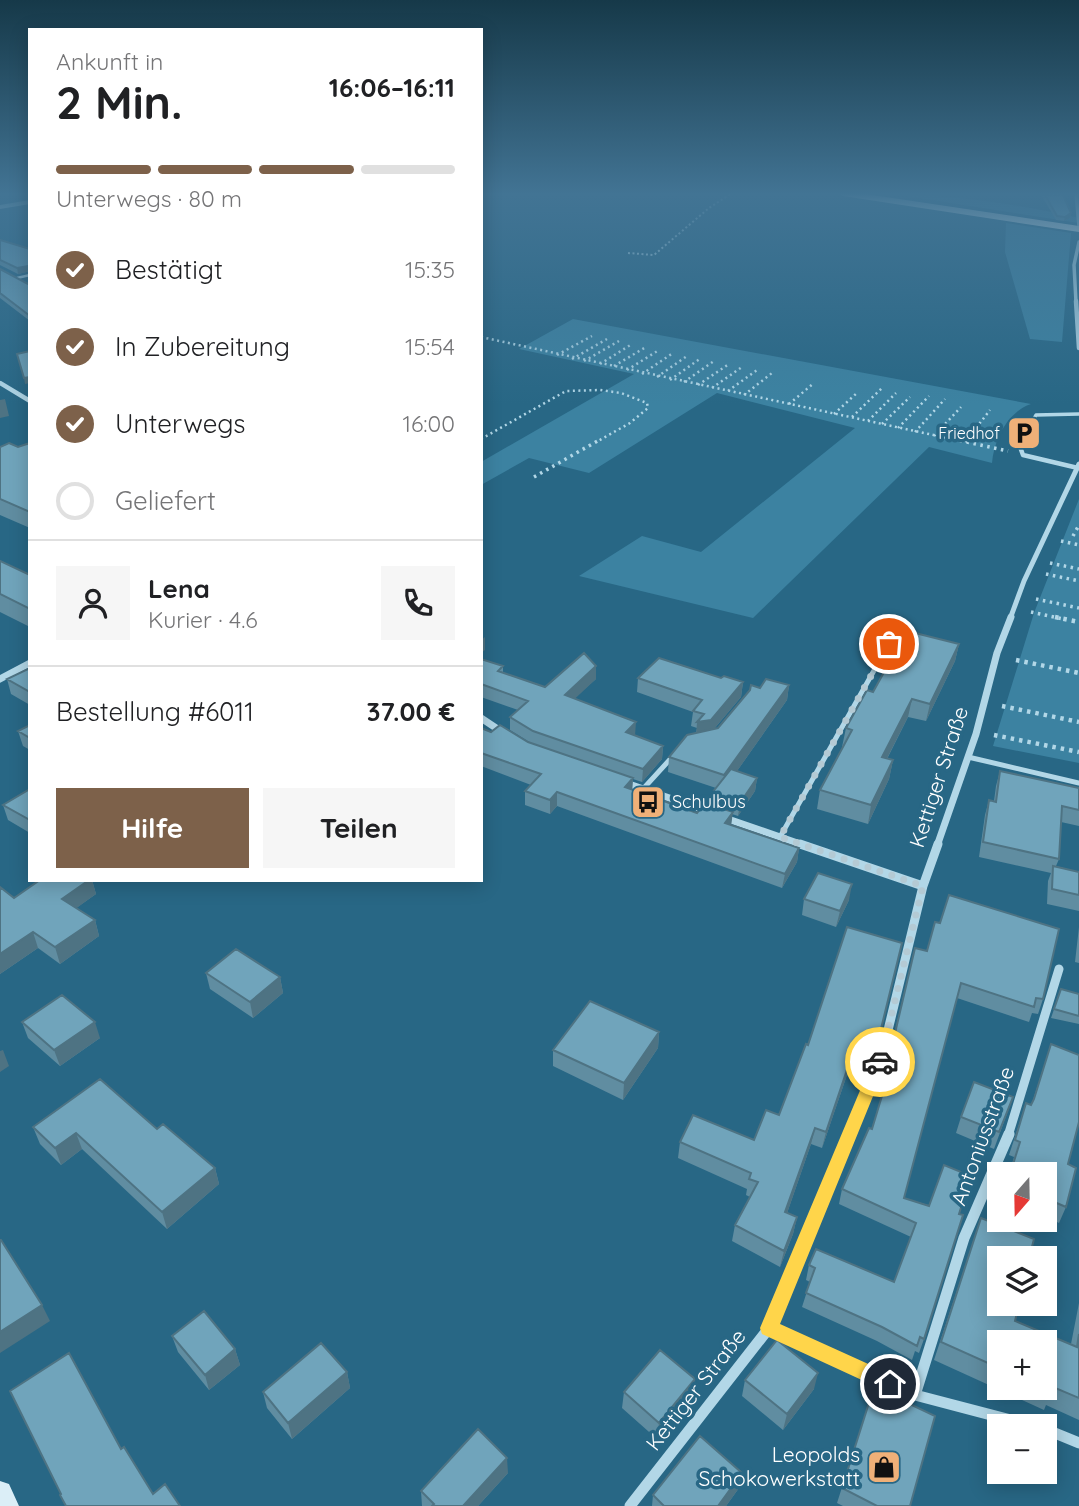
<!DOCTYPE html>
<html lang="de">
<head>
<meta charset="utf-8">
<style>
  :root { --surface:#fff; --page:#f6f6f6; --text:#202124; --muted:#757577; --line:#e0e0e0; --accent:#7d614a }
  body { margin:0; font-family:Quicksand,sans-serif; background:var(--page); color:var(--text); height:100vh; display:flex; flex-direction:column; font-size:26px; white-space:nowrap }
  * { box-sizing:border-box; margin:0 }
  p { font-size:23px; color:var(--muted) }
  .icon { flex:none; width:38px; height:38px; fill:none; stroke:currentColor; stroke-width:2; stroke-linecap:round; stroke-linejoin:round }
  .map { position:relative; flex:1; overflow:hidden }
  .details { position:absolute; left:28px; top:28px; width:455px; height:854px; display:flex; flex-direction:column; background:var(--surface); border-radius:0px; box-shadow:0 4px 18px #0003 }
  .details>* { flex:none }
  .needle { width:46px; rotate:200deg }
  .fabs { position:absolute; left:987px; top:1162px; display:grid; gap:14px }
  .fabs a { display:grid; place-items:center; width:70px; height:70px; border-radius:0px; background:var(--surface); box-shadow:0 4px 18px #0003; font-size:35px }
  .pin { position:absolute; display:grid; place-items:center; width:60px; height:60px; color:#fff; margin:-30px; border:4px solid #fff; border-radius:50%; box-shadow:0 2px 7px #0007 }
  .courier { position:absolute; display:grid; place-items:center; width:70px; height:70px; margin:-35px; border:5px solid #ffd54a; border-radius:50%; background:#fff; color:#222; box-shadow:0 2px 9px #0007 }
  .head em { font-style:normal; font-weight:700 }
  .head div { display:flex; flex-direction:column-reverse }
  .head { display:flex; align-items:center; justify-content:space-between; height:119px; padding:0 28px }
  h1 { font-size:46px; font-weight:700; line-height:52px }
  .bar { display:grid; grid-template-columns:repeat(4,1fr); gap:10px 7px; align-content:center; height:84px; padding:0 28px }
  .bar i { height:9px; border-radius:5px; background:var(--line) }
  .bar .current { background:var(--accent) }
  .bar p { grid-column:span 4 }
  .line { display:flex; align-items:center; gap:18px; padding:0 28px; border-top:2px solid var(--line) }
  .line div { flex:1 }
  .round { display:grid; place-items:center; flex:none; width:74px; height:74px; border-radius:0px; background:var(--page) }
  ol { padding:0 28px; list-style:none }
  li { display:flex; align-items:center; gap:21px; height:77px }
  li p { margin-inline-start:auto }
  li .icon { padding:7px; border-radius:50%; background:var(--accent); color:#fff; stroke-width:4 }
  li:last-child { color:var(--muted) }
  li i { width:38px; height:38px; border:4px solid var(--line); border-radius:50% }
  .action { display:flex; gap:14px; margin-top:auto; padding:14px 28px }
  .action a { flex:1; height:80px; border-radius:0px; background:var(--accent); color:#fff; font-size:28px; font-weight:700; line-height:80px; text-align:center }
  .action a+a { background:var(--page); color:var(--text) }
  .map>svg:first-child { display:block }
  .green { fill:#3c82a1 }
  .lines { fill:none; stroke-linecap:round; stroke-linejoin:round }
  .path-far3 { stroke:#b2d7e7; stroke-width:2; stroke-dasharray:2 2.5; stroke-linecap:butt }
  .path-far2 { stroke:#b2d7e7; stroke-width:2.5; stroke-dasharray:2 3.5; stroke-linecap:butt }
  .path-far1 { stroke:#b2d7e7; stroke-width:3.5; stroke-dasharray:2.5 4.5; stroke-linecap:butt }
  .path { stroke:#b2d7e7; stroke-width:4.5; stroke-dasharray:3.5 5; stroke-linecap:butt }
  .lane-far3 { stroke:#b2d7e7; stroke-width:2.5 }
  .lane-far2 { stroke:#b2d7e7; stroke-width:3.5 }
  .lane-far1 { stroke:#b2d7e7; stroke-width:4.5 }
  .lane { stroke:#b2d7e7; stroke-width:5 }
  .street-far5 { stroke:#b2d7e7; stroke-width:3.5 }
  .street-far4 { stroke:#b2d7e7; stroke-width:4.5 }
  .street-far3 { stroke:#b2d7e7; stroke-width:5 }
  .street-far2 { stroke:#b2d7e7; stroke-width:7 }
  .street-far1 { stroke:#b2d7e7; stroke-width:9 }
  .street { stroke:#b2d7e7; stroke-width:11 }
  .secondary { fill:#dbeef7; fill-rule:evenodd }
  .highway { fill:#fff; fill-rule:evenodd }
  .wall { fill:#608da1; fill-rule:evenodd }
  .shaded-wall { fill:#4e7383 }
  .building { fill:#70a4bb; stroke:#4e7383; stroke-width:2 }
  .route { fill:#ffd54a }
  .done { stroke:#b4cad4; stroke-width:7; stroke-dasharray:0 12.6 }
  .labels { text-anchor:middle; stroke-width:7; stroke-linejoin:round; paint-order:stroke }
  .far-poi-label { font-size:16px; fill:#fff; stroke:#286785; text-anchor:end }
  .poi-label { font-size:18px; fill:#fff; stroke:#286785; text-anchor:start }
  .near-street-label { font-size:21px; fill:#fff; stroke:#286785 }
  .near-poi-label { font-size:21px; fill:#fff; stroke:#286785; text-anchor:end }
</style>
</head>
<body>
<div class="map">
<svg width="1079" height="1506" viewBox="0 0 1079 1506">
  <rect width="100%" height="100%" fill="#286785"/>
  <path class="green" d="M900,195C960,195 1021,205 1079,218V223Z
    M1006,223L1071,233L1062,342L1030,339L1005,252Z
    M573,319L1031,404C1007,412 994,440 992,463L929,447L753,618L579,576L642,536L701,552L855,428L717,393L589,473L529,458L481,485V462L634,374L519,349Z
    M1079,499V763L993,746L1034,613Z"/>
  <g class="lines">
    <path class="path-far3" d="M628,253L654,255L709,208L732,193"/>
    <path class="path-far2" d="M481,337L961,441
      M557,355L592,336
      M572,359L607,339
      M584,361L619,341
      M600,364L632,344
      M614,366L646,347
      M627,370L659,350
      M642,374L673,353
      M657,377L687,356
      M670,380L701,358
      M684,382L714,361
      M698,385L729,364
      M712,388L742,367
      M728,391L757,370
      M744,395L772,373
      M789,404L814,383
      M834,414L858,392
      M852,417L882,388
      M868,421L896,393
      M882,424L910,397
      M898,428L929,396
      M915,432L945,399
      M934,436L961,407
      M481,439L566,391L600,390L621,393L647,403L648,408L630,423L598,441
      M966,441L990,410"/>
    <path class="path-far1" d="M953,439L1008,451
      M965,442L967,439
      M534,477L601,439
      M1073,536L1079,525
      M1061,541L1079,545
      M1050,563L1079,569
      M1046,574L1079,581
      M1036,599L1079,608
      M1031,612L1063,619"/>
    <path class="path" d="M1055,617L1079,622
      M1016,660L1079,673
      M1002,706L1079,722
      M994,735L1079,752"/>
    <path class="lane-far3" d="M17,278L30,275"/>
    <path class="lane-far2" d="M1021,441L1036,415L1079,414"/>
    <path class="lane-far1" d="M1022,439L1019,444L1023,455L1078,468"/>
    <path class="lane" d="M968,757L1079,783
      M643,789L674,755
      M780,837L889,644"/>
    <path class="street-far5" d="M1076,193L1079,226
      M1076,302L1074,265L1079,242"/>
    <path class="street-far4" d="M1076,301L1079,348
      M0,383L30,401"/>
    <path class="street-far3" d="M1010,619L1024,581L1079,464"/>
    <path class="street-far2" d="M0,679L30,663
      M481,718L502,732
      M626,783L707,811
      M725,818L806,846
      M937,846L976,734L997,653L1011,617"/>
    <path class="street-far1" d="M800,844L923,886
      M849,1136L881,1059L923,886L938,844
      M1008,1136L1059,969"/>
    <path class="street" d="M769,1328L915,1395L1033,1426
      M915,1395L964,1238L1009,1134
      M1045,1429L1079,1443
      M630,1506L769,1328L850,1134"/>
    <path class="secondary" d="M30,200V204L0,209V205Z
      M0,1481L9,1484L19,1506H0Z"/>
    <path class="highway" d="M839,193H859L1079,226V232L843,196Z"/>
  </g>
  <path class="wall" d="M1040,193H1062L1071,213L1070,218L1064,221L1056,220Z
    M0,240L30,249V271L18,274L0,265Z
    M0,269L28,284L30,282V321L0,298Z
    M30,443V528L0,515V447H18Z
    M0,561L30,575V627L0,612Z
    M959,644L955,661L926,721L908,717L887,759L893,760L889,779L868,824L817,809L820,790L844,747H842L846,728L873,692Z
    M481,659L503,666V673L545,687L596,679L574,698L635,735L663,746L662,759L642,782L633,779L632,790L697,813L711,805L712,793L716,788L668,772L669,757L696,733L697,728L691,726L693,712L637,692L638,678H721L743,682L741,697L714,729L718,728L760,688L789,685L787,700L737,771L757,778L755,791L738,816L732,814L731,825L799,848L797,862L782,888L557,806L550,814L525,805V791L531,785L481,766V728L491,732L531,743L510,730V717L518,710L481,697Z
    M30,668V705L11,694L7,679Z
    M30,725V750L23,746L18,731Z
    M1000,771L1079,788V826L1061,822L1059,859L1056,866L1079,872V911L1047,904L1048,881L1051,873L979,857L985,815L989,800L994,801L996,786Z
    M30,789V833L8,820L3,805Z
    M40,880H92L96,894L76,908L95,920L99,936L60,964L38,948L0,974V887L14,898Z
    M804,899L849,900L836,927L802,915Z
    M1079,927V963L1075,962Z
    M915,948L1043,999L1038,1014L1032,1013L1029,1022L957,998L904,1198L959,1214L924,1339L919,1353L915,1351L912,1360L877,1341L802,1307L810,1282L806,1280L809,1265L894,1282L911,1237L839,1204L842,1189L872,1129L887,1081L880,1079L884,1064L891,1047Z
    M206,973L280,977L283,993L253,1018L210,989Z
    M1061,989L1079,994V1024L1051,1018Z
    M22,1022L100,1038L60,1066L28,1038Z
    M659,1032L658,1048L623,1100L553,1066V1050Z
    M806,1044L874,1057L867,1074L849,1069L822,1148L811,1144L787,1213L797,1217L793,1234L780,1267L732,1241L735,1225L750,1197L746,1195L747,1189L678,1158L680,1142L754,1140L779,1115Z
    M1051,1044L1068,1164L1066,1207L1059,1223L1045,1216V1174H1009L1014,1157L1009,1155L1026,1103L1031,1105L1032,1103Z
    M1013,1097L994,1149L956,1133L961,1117Z
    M33,1127L157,1129L215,1168L219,1184L167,1229L82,1149L61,1165L40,1144Z
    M981,1218L1015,1321L1071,1344L1079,1303V1420L1046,1405L1044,1410L934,1360ZM999,1342L1045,1388H999Z
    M172,1336L235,1349L240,1365L209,1390L178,1352Z
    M347,1372L350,1388L292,1439L267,1408L263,1392Z
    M745,1380L814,1389L783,1430L742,1396Z
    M874,1387L910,1506H843L837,1503Z
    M624,1392L693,1394L657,1439L622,1408Z
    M508,1473L478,1506H422L421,1491Z
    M742,1473L739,1488L726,1506H652L653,1495Z"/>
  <path class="shaded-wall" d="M1071,213L1070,218L1064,221L1065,217Z
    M28,266L30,271L18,274L17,268Z
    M30,377V383L25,384L24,378Z
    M5,399L9,416L0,418V400Z
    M485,637V650L481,653V640Z
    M959,644L955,661L926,721L930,704Z
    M596,666V679L565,708V695Z
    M743,682L741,697L709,735L696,737L697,722Z
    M789,685L787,700L723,791L724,775Z
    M912,699L908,717L878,776L882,757Z
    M636,722L635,736L626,732Z
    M663,746L662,759L642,782L643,769Z
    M893,760L889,779L868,824L871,805Z
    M633,778L632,792L625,787Z
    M757,778L755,791L738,816L740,803Z
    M557,792V806L550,814V800Z
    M733,812L731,826L725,823Z
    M799,848L797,862L782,888L785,874Z
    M89,880H92L96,894L67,915L62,899Z
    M852,884L849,900L836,927L840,911Z
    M95,920L99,936L60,964L55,947Z
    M33,932L38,948L0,974V954Z
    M280,977L283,993L253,1018L250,1002Z
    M95,1022L100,1038L60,1066L54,1050Z
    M659,1032L658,1048L623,1100L624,1083Z
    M878,1041L874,1057L867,1074L871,1058Z
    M3,1050L9,1066L0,1072V1051Z
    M853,1052L849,1069L822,1148L826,1132Z
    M815,1128L811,1144L782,1228L785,1212Z
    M76,1133L82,1149L61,1165L55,1148Z
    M215,1168L219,1184L167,1229L162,1212Z
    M797,1217L793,1234L780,1267L784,1251Z
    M42,1305L50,1321L0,1353V1332Z
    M235,1349L240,1365L209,1390L205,1375Z
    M347,1372L350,1388L292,1439L288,1423Z
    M818,1373L814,1389L783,1430L787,1414Z
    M695,1379L693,1394L657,1439L659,1423Z
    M507,1458L508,1473L478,1506H463Z
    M742,1473L739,1488L726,1506H718Z"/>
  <path class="building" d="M1044,193H1062L1071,213L1065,217L1057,216Z
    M0,240L30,249V267L28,266L17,268L0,260Z
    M0,269L28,284L30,282V316L0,293Z
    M30,351V377L24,378L17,354Z
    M9,443L18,447L30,443V512L0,499V447Z
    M0,561L30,575V609L0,594Z
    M907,631L959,644L930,704L912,699L882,757L893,760L871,805L820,790L852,730L846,728L867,690L873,692Z
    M584,653L596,666L565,695L636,722L626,732L663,746L643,769L533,731L510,717L528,701L481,684V659L503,666L498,671L545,687Z
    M659,658L721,678L724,676L743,682L711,720L697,722L704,714L693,711L702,700L638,678Z
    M30,668V692L7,679Z
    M766,679L789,685L724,775L669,757L687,735L718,728L750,690L751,685L760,688Z
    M30,725V738L18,731Z
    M500,725L528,742L633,778L625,787L697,813L705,803L733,812L725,823L799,848L785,874L557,792L550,800L525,791L541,774L481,753V728L491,732Z
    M731,769L757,778L740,803L712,793Z
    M1000,771L1079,788V810L1062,806L1059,859L983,842L989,800L996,802Z
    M30,789V820L3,805Z
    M1053,866L1079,872V895L1052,889Z
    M818,873L852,884L840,911L804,899Z
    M40,880H89L62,899L95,920L55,947L33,932L0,954V887L14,898Z
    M949,895L1059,929L1043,999L1036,998L1034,1007L961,983L904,1198L929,1206L944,1165L971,1176L959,1214L963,1215L924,1339L920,1337L917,1346L882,1327L806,1293L815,1268L809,1265L816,1249L894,1282L916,1223L842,1189L869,1128L872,1129L891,1066L884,1064L892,1046L915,948L927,951L935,922L940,923Z
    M847,927L902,943L878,1041L871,1058L853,1052L826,1132L815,1128L785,1212L797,1217L784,1251L735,1225L758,1182L749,1179L751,1173L680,1142L693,1115L754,1140L766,1110L779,1115L806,1044L808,1045Z
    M236,949L280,977L250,1002L206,973Z
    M1061,989L1079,994V1016L1054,1009Z
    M62,995L95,1022L54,1050L22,1022Z
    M590,1001L659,1032L624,1083L553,1050Z
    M1051,1044L1079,1055V1122L1068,1164L1076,1168L1066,1207L1045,1198V1174H1010L1020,1142L1015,1140L1026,1103L1031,1105L1034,1099Z
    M100,1079L157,1129L163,1124L215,1168L162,1212L76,1133L55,1148L33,1127Z
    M974,1082L1013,1097L999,1132L961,1117Z
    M981,1218L1034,1239L1029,1258H999V1304H1019L1015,1321L1077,1347L1079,1334V1398L1053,1387V1392L1044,1388H1045V1342H999V1368L941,1342Z
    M0,1240H1L42,1305L0,1332Z
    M204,1311L235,1349L205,1375L172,1336Z
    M777,1340L818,1373L787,1414L745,1380Z
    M321,1343L347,1372L288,1423L263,1392Z
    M660,1350L695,1379L659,1423L624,1392Z
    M69,1353L121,1449L124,1447L153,1494L165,1484L180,1506H66L60,1495L61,1494L10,1391Z
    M874,1387L935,1416L910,1506H877L842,1488Z
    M478,1429L507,1458L463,1506H432L434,1504L421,1491Z
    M700,1436L742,1473L718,1506H664L653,1495Z"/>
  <linearGradient id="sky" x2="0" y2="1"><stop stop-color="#163949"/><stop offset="0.48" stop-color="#427494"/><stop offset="1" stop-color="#427494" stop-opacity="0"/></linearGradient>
  <rect width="1079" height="404" fill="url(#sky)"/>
  <path class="route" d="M880,1056L887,1062L780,1324L897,1377L900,1384L897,1391L890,1393L762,1334L760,1328L872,1062Z"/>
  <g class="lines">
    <path class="done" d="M880,1062L923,886L780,837L889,644"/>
  </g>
  <defs>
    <g id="parking-square" transform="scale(1.75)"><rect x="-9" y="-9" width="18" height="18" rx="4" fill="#efb078" stroke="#286785"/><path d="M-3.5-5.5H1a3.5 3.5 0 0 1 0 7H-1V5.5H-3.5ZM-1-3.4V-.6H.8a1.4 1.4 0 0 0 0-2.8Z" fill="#111"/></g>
    <g id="bus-square" transform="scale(1.75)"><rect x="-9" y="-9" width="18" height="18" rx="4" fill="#efb078" stroke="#286785"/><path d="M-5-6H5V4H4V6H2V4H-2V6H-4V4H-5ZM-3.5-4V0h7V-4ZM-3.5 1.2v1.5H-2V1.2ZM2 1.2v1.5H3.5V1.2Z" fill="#111"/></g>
    <g id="shop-square" transform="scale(1.75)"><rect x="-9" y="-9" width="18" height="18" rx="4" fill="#efb078" stroke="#286785"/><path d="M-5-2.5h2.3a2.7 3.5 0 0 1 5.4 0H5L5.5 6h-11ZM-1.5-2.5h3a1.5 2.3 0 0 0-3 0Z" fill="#111"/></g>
  </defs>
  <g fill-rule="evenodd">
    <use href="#parking-square" x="1024" y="433"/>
    <use href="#bus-square" x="648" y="802"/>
    <use href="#shop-square" x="884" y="1467"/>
  </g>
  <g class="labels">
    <g class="far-poi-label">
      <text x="1000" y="439">Friedhof</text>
    </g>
    <g class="poi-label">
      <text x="672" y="808">Schulbus</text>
    </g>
    <g class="near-street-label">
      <text transform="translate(939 777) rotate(-72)" y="7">Kettiger Straße</text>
      <text transform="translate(983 1136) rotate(-70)" y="7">Antoniusstraße</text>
      <text transform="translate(696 1390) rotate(-52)" y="7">Kettiger Straße</text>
    </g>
    <g class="near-poi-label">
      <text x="860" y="1462">Leopolds<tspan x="860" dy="24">Schokowerkstatt</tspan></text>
    </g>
  </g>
</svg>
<div class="fabs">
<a><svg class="needle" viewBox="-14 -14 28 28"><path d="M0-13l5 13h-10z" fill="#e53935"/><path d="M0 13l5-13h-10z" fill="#757577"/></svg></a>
<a><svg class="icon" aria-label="layers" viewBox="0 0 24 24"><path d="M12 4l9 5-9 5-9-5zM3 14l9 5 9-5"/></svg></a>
<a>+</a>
<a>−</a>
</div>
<div class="pin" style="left:889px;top:644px;background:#ea580c"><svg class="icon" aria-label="bag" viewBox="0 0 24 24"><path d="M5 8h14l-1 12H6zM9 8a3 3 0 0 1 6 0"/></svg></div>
<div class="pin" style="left:890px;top:1384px;background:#1f2937"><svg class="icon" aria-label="home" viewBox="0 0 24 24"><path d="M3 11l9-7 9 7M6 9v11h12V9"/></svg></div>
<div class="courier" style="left:880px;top:1062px"><svg class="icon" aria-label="car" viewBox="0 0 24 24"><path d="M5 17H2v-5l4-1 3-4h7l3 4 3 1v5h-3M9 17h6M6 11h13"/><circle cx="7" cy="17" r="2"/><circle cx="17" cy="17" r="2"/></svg></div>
<section class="details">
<div class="head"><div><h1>2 Min.</h1><p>Ankunft in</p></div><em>16:06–16:11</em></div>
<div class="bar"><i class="current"></i><i class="current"></i><i class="current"></i><i></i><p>Unterwegs · 80 m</p></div>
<ol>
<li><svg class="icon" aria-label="check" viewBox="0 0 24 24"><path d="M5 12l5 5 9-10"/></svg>Bestätigt<p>15:35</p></li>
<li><svg class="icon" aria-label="check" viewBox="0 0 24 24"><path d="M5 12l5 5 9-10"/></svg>In Zubereitung<p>15:54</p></li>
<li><svg class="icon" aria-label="check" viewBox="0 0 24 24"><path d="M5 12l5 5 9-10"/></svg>Unterwegs<p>16:00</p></li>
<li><i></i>Geliefert</li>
</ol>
<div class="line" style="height:126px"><a class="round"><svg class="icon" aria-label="person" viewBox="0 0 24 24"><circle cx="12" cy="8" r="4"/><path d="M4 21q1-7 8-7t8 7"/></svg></a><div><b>Lena</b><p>Kurier · 4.6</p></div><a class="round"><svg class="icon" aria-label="phone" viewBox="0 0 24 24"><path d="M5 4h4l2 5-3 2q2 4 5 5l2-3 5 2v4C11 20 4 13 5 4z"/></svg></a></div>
<div class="line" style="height:91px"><div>Bestellung #6011</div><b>37.00 €</b></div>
<div class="action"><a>Hilfe</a><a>Teilen</a></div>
</section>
</div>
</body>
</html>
